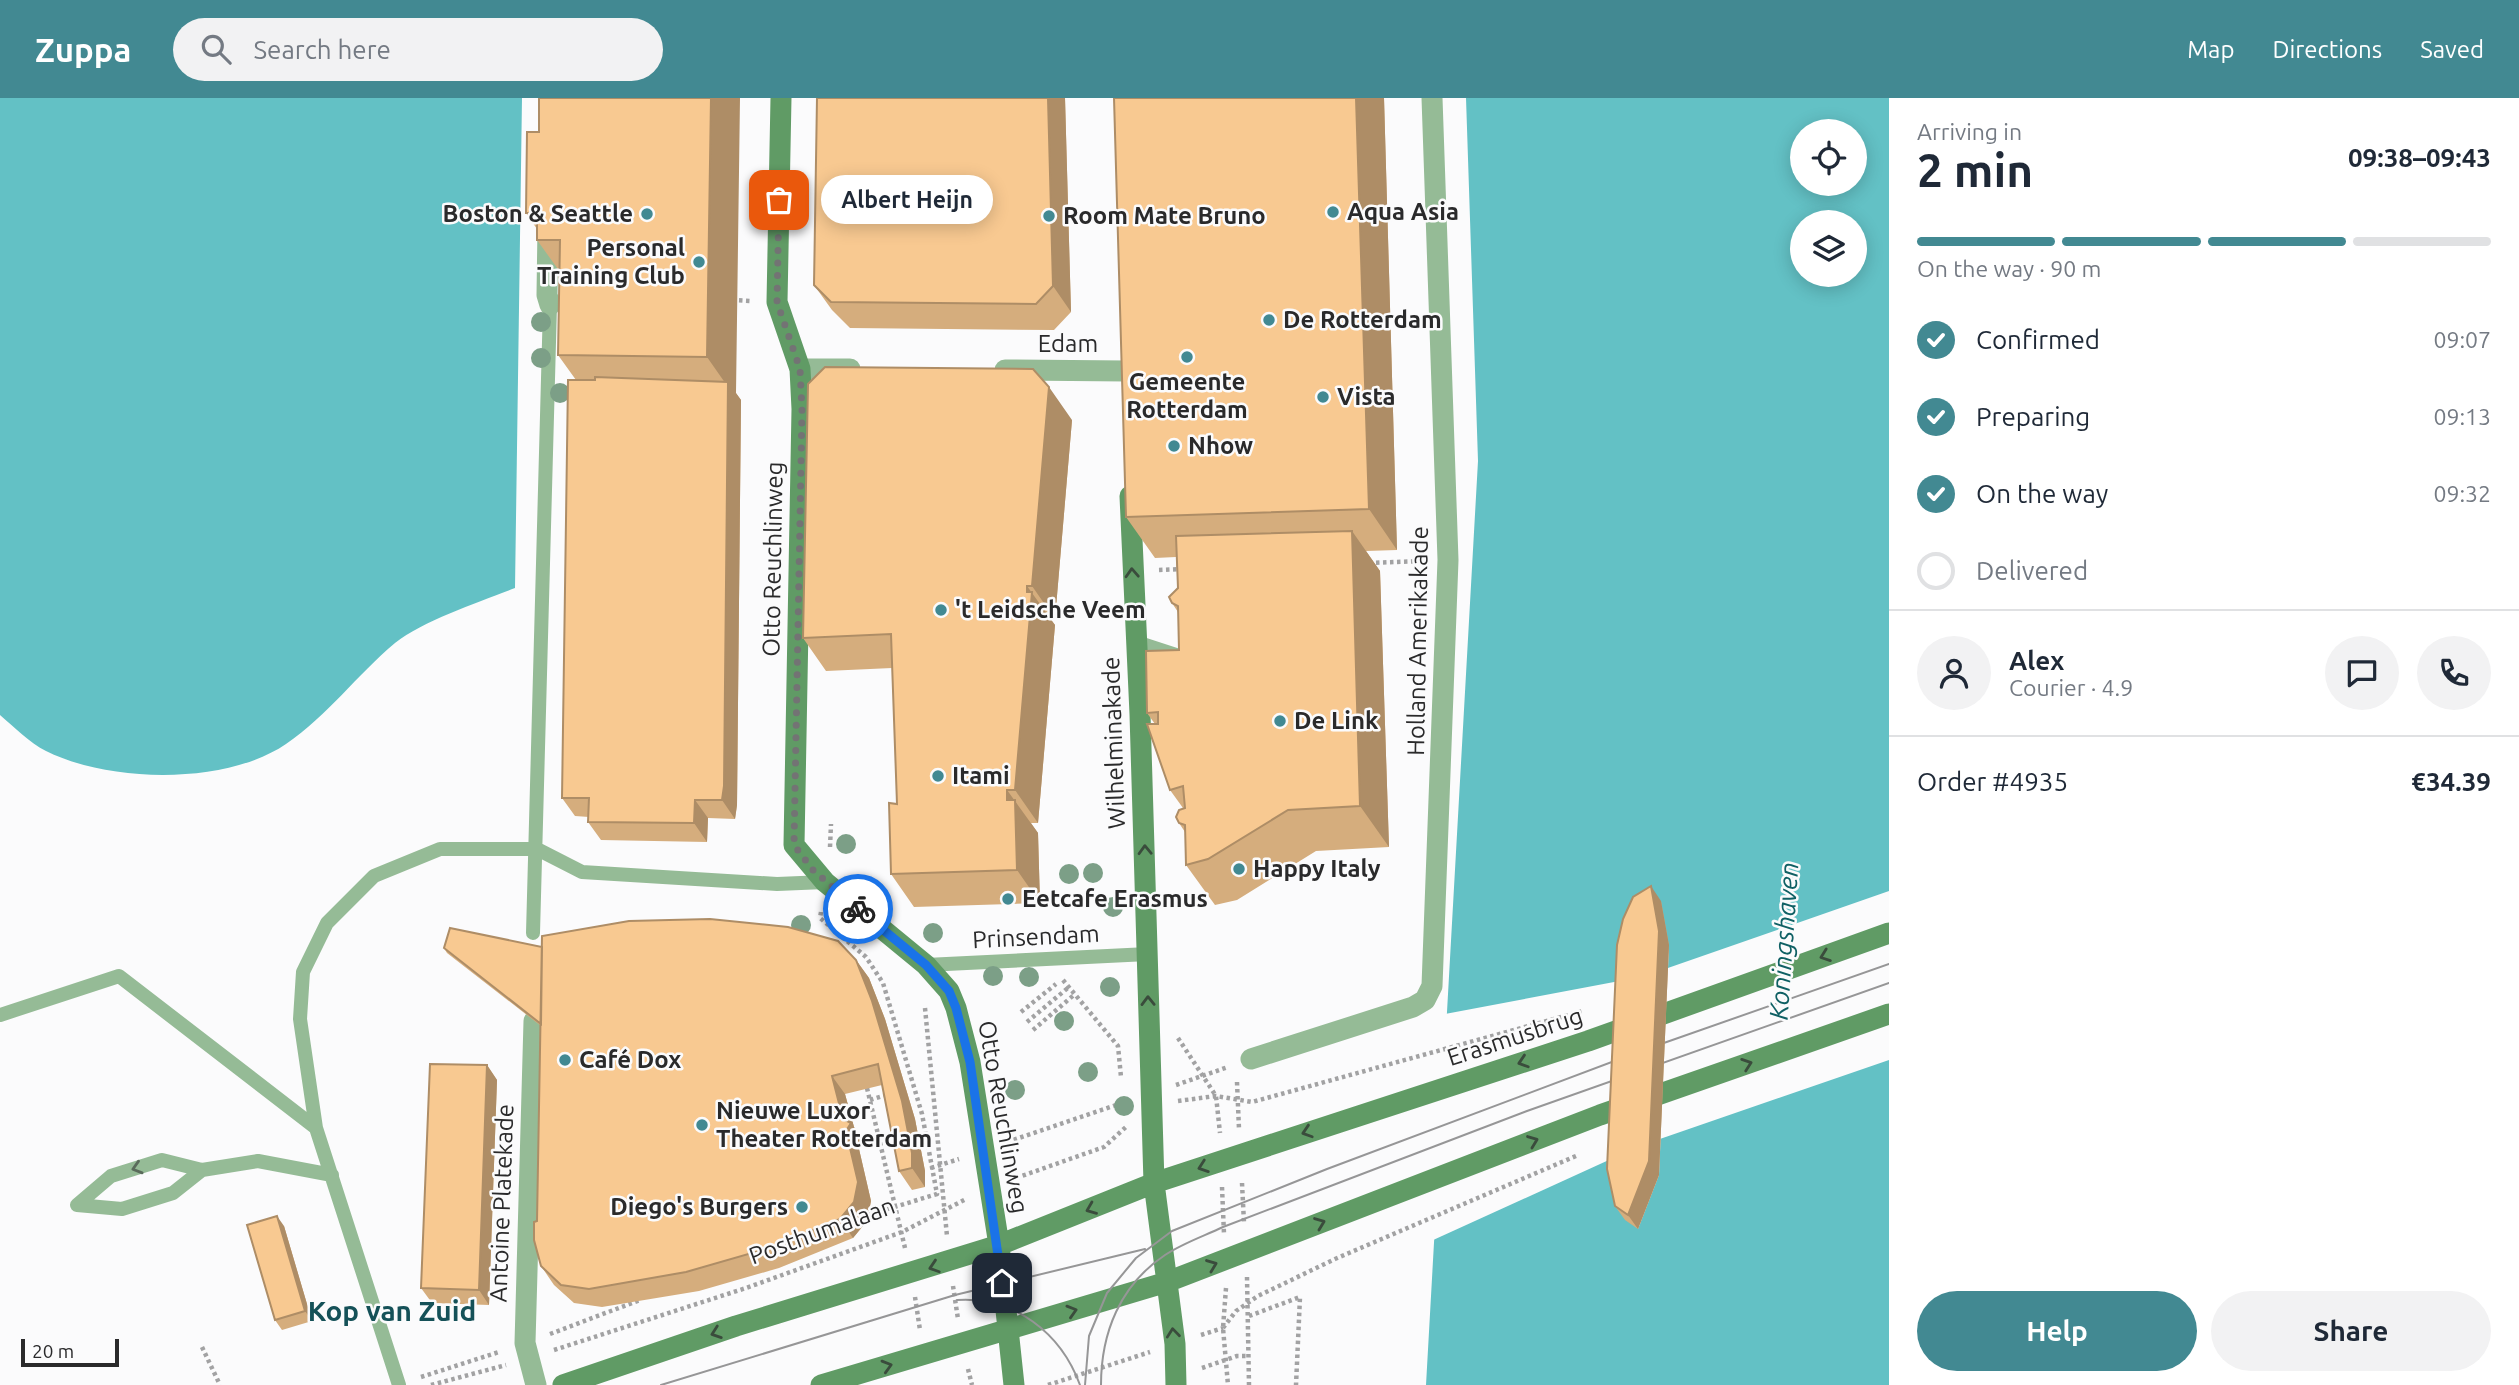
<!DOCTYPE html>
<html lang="en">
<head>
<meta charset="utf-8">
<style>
  :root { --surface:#fff; --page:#f2f2f3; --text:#1f2937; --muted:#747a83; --line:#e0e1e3; --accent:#428992 }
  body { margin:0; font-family:Ubuntu,sans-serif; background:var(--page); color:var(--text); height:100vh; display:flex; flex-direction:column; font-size:26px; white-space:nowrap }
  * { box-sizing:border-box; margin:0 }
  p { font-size:23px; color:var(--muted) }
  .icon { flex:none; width:38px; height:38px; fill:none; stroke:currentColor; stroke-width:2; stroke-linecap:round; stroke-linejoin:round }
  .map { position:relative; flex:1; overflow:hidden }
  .panel { display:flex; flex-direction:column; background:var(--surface); width:630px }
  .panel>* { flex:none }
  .buttons { position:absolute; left:1790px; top:21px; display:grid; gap:14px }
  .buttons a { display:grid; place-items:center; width:77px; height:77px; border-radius:50%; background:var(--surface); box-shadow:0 4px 18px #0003; font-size:35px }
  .scale { position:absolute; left:21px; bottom:18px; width:98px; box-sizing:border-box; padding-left:7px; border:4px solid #2a2a2b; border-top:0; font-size:19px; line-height:24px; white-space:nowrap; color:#2a2a2b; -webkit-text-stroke:5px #fbfbfc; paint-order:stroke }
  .pin { position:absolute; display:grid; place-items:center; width:60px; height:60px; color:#fff; margin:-30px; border-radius:14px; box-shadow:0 4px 10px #0006 }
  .courier { position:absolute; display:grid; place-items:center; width:70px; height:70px; margin:-35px; border:5px solid #1a73e8; border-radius:50%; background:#fff; color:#222; box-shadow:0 2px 9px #0007 }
  .bubble { position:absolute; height:49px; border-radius:24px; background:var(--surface); box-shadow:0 4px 18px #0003; font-size:23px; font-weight:700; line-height:49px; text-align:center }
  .headline em { font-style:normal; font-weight:700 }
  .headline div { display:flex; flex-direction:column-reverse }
  .headline { display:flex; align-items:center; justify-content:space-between; height:119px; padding:0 28px }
  h1 { font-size:46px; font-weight:700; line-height:52px }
  .bar { display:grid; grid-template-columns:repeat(4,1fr); gap:10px 7px; align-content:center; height:84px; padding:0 28px }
  .bar i { height:9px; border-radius:5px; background:var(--line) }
  .bar .selected { background:var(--accent) }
  .bar p { grid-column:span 4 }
  .line { display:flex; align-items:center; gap:18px; padding:0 28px; border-top:2px solid var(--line) }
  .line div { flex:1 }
  .round { display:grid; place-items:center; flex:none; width:74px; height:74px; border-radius:37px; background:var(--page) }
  ol { padding:0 28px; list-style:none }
  li { display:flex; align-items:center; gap:21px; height:77px }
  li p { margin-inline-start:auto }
  li .icon { padding:7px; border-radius:50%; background:var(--accent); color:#fff; stroke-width:4 }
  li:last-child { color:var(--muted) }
  li i { width:38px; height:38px; border:4px solid var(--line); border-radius:50% }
  .cta { display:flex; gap:14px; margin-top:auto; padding:14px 28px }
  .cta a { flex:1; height:80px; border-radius:42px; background:var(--accent); color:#fff; font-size:28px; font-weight:700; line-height:80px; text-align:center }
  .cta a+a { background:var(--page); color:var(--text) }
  header { display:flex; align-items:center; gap:42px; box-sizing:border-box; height:98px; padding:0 35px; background:var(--accent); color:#fff }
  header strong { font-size:33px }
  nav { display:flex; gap:38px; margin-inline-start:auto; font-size:24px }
  .search { width:490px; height:63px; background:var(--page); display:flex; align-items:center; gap:18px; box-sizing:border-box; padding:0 24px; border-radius:38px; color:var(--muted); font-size:26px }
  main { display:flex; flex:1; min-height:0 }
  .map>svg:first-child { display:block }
  .water { fill:#63c1c5; fill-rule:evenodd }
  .pier { fill:#fbfbfc }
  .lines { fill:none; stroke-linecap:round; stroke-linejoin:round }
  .path { stroke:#a2a2a3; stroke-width:4.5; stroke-dasharray:3.5 3.5; stroke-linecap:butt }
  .lane { stroke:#95bb96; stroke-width:14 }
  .street { stroke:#95bb96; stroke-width:21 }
  .secondary { stroke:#609b65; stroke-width:21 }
  .tram { stroke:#969697; stroke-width:2 }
  .tree { fill:#7c9f87 }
  .wall { fill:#d5ad7d }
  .shaded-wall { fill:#ae8d66 }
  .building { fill:#f8c991; stroke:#ae8d66; stroke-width:2 }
  .oneway { stroke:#3a4c3c }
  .oneway2 { stroke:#5a6b5b }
  .done { stroke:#737374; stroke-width:7; stroke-dasharray:0 12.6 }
  .route { stroke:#1a73e8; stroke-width:9 }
  .poi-dot { fill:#428992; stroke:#fbfbfc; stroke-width:2.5 }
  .labels { text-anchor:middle; stroke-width:5; stroke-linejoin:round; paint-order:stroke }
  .poi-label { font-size:24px; font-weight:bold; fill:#2a2a2b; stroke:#fbfbfc; text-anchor:start }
  .street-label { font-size:24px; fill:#2a2a2b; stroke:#fbfbfc }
  .water-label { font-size:26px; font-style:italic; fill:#0f6064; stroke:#fbfbfc }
  .quarter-label { font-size:28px; font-weight:bold; fill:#155158; stroke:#fbfbfc }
</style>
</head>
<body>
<header>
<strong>Zuppa</strong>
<div class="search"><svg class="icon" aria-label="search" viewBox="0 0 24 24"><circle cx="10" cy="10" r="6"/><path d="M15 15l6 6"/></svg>Search here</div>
<nav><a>Map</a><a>Directions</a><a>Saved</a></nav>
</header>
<main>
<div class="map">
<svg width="1889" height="1287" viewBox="0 0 1889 1287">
  <rect width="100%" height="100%" fill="#fbfbfc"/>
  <path class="water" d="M0,0H522L515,490C480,504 424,522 395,545C357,577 328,617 286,646C226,687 110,685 46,653C30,645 14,629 0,617Z
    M1466,0H1889V1287H1426L1478,363ZM1802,33H1855V86H1802ZM1802,124H1855V177H1802ZM1669,847L1659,1077L1638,1131Z"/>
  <path class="pier" d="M1889,793V962L1657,1042L1665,871Z
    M1630,881L1622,1056L1431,1143L1445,916Z"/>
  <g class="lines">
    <path class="path" d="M732,202L751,203
      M1369,465L1423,463
      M1159,472L1182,471
      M830,749L831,726
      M821,814L820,820L866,859L883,885L922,1016L937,1096L865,1118
      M1063,882L1118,948L1121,979
      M925,910L947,1138
      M1021,914L1056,886
      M1027,924L1069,889
      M1033,932L1075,896
      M1178,940L1216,998L1220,1035
      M1237,984L1239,1031
      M1176,987L1228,969
      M867,990L905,1150
      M870,1002L889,996
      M1178,1003L1216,998L1252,1004L1583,913
      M1007,1044L1125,1004
      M931,1070L959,1061
      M1016,1080L1104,1049L1127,1028
      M1242,1085L1244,1125
      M1222,1089L1224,1136
      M1247,1179L1249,1287
      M953,1188L958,1221
      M1226,1190L1223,1230L1228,1287
      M915,1199L920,1232
      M1249,1218L1300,1199L1296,1287
      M1223,1230L1236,1213L1258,1198L1335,1161L1576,1058
      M550,1236L640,1202
      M1201,1237L1223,1230
      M202,1249L220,1287
      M554,1252L746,1190L902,1134L966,1101
      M1202,1270L1237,1258H1248
      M968,1271L972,1287
      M421,1279L499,1254
      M431,1287L506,1267
      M1048,1287L1150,1254"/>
    <path class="lane" d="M1136,544L1182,559
      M533,835L550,207
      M926,867L1148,856
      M0,917L119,878L316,1030L399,1287
      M316,1030L300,921L303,874L327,825L374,778L440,751H537L582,774L777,786L825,784
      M77,1107L111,1078L162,1062L202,1072L258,1063L332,1077
      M77,1107L122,1111L173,1095L202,1072"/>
    <path class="street" d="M548,128L547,197L550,207
      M800,271H850
      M1005,272L1126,273
      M534,923L525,1245L536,1287
      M1251,961L1413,909L1425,902L1432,888L1448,462L1432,0"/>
    <path class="secondary" d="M781,0L777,204L800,271L802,311L794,747L825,784L926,867L949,893L956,910L970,964L999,1147L1014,1287
      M1130,398L1140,616L1154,1085L1175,1246L1176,1287
      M563,1287L736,1228L999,1147L1154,1085L1588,943L1889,835
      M821,1287L1167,1184L1600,1017L1889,916"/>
    <path class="tram" d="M957,1202C1014,1198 1061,1235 1080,1287
      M661,1287L955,1197L1145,1151
      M1085,1287L1089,1238L1107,1195L1136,1160L1172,1133L1327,1071L1641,953L1889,866
      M1101,1287C1101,1235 1120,1187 1165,1157C1183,1145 1204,1138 1223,1129L1527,1013L1889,885"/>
  </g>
  <g class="tree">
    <circle cx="541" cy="224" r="10"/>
    <circle cx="541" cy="260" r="10"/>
    <circle cx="560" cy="295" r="10"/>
    <circle cx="846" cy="746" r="10"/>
    <circle cx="1093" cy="775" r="10"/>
    <circle cx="1069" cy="776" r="10"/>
    <circle cx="1113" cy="809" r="10"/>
    <circle cx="801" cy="827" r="10"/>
    <circle cx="933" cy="835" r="10"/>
    <circle cx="993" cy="878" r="10"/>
    <circle cx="1029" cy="879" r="10"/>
    <circle cx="1110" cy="889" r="10"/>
    <circle cx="1064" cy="923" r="10"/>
    <circle cx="1088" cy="974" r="10"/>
    <circle cx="1015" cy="992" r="10"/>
    <circle cx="1124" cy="1008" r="10"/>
  </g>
  <path class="wall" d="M817,0H1065L1071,214L1054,232L850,230L832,212L814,187Z
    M1114,0H1384L1397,452L1366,453L1380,473L1389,749L1316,753L1237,802L1215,807L1186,767L1185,734L1179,725L1183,710L1170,692L1155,626L1147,615L1179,552L1178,514L1172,505L1178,490L1176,459L1155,460L1126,419Z
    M539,34L741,302L737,707L735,721L708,720L707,744L601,742L588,724L589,719L575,718L562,700L576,282L558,257L560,174L537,142V131L526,115Z
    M1072,322L1055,521H1050L1055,527L1038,725H1031L1038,735L1040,805L914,809L891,776L897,706L892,570L826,573L803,540Z
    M1661,803L1669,847L1659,1077L1638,1131L1625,1122L1615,1108Z
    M542,849L856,862L869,880L885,921L915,1021L925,1073V1089L912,1092L899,1073L882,987L845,996L854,1029L864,1044L859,1051L871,1103L867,1123L853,1140L779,1170L699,1193L602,1209L574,1205L554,1187L541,1168L537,1123L541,928L447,855L444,850Z
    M487,967L497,982L489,1207L432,1205L421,1190Z
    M284,1128L312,1223L282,1232L275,1222Z"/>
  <path class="shaded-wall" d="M711,0H740L736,295L741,302L737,707L735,721L722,702L728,289L707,259Z
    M1048,0H1065L1071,214L1053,188Z
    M1356,0H1384L1397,452L1369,411Z
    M1049,289L1072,322L1055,521L1032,488Z
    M1352,433L1380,473L1389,749L1360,708Z
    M1027,488L1055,527L1038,725L1015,692Z
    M1007,692L1038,735L1040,805L1017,772L1007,702Z
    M695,702L708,720L707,744L694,725Z
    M1651,788L1661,803L1669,847L1659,1077L1638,1131L1628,1117Z
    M856,862L869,880L885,921L915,1021L925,1073V1089L912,1070Z
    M487,967L497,982L489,1207L479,1192Z
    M832,978L845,996L854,1029L864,1044L859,1051L871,1103L867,1123L853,1140L840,1121L843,1021Z
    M277,1118L284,1128L312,1223L305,1213Z"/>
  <path class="building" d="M539,0H711L707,259L558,257L560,142H537V115H526L527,34H539Z
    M817,0H1048L1053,188L1036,206L831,204L814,187Z
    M1114,0H1356L1369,411L1126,419Z
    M825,269L1033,271L1049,289L1032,488H1027V494H1032L1015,692H1007V702H1015L1017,772L891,776L889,705L897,706L891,536L803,540L808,286Z
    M595,279L728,284L724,688L722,702H695L694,725L588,724L589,700H562L568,282H595Z
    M1352,433L1360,708L1288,712L1208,761L1186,767L1185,727L1179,725L1176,719L1179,712L1185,710L1183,688L1170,692L1147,626H1158V614L1147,615L1146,553L1179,552L1178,508L1172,505L1169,499L1178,490L1176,438Z
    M1651,788L1659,833L1649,1063L1628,1117L1615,1108L1607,1071L1617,847L1623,821L1633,799Z
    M710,821L788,829L838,843L856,862L872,903L902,1003L912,1055V1070L899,1073L878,966L832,978L843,1021L851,1025L846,1033L858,1084L854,1104L840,1121L766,1151L686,1174L589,1191L561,1187L541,1168L534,1142V1124L537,1123L542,838L629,823Z
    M450,830L542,849L541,926L444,850Z
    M430,966L487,967L479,1192L421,1190Z
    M277,1118L305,1213L275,1222L247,1127Z"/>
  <defs><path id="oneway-chevron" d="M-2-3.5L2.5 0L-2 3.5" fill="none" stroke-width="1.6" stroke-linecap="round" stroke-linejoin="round" transform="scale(1.75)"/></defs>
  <g class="oneway">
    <use href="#oneway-chevron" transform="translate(1132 475) rotate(-93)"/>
    <use href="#oneway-chevron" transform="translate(1145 752) rotate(-92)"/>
    <use href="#oneway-chevron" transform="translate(1825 858) rotate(160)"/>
    <use href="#oneway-chevron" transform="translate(1148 903) rotate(-91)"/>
    <use href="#oneway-chevron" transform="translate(1523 964) rotate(162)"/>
    <use href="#oneway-chevron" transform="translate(1747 966) rotate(-19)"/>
    <use href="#oneway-chevron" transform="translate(1307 1034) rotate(162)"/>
    <use href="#oneway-chevron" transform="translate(1533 1043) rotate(-21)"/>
    <use href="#oneway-chevron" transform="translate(1203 1069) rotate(161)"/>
    <use href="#oneway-chevron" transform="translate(1091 1111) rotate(158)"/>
    <use href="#oneway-chevron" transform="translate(1320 1125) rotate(-21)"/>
    <use href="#oneway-chevron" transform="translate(1212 1167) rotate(-21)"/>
    <use href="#oneway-chevron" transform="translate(934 1169) rotate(162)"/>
    <use href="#oneway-chevron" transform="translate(1072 1213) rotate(-17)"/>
    <use href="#oneway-chevron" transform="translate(716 1235) rotate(161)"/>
    <use href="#oneway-chevron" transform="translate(1173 1235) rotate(-96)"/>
    <use href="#oneway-chevron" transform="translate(887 1268) rotate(-16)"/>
  </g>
  <use class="oneway2" href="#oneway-chevron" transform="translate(137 1070) rotate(163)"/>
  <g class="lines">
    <path class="done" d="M779,102L777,204L800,271L802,312L794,747L813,772L858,811"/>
    <path class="route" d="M858,811L926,867L949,893L956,910L970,964L1002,1185"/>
  </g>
  <g class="poi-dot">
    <circle cx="1333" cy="114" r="7"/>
    <circle cx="647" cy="116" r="7"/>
    <circle cx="1049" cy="118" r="7"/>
    <circle cx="699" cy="164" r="7"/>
    <circle cx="1269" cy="222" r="7"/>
    <circle cx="1187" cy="259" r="7"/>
    <circle cx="1323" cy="299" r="7"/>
    <circle cx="1174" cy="348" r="7"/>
    <circle cx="941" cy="512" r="7"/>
    <circle cx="1280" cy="623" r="7"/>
    <circle cx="938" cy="678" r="7"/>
    <circle cx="1239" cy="771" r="7"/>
    <circle cx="1008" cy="801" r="7"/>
    <circle cx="565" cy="962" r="7"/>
    <circle cx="702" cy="1027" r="7"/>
    <circle cx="802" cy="1109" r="7"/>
  </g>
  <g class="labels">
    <g class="poi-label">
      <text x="1347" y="122">Aqua Asia</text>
      <text x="633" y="124" text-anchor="end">Boston &amp; Seattle</text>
      <text x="1063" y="126">Room Mate Bruno</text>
      <text x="685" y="158" text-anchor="end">Personal<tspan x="685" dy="28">Training Club</tspan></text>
      <text x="1283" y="230">De Rotterdam</text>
      <text x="1187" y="292" text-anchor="middle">Gemeente<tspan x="1187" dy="28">Rotterdam</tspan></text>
      <text x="1337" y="307">Vista</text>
      <text x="1188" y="356">Nhow</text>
      <text x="955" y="520">'t Leidsche Veem</text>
      <text x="1294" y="631">De Link</text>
      <text x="952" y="686">Itami</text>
      <text x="1253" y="779">Happy Italy</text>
      <text x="1022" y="809">Eetcafe Erasmus</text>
      <text x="579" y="970">Café Dox</text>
      <text x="716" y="1021">Nieuwe Luxor<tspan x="716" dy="28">Theater Rotterdam</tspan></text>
      <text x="788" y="1117" text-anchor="end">Diego's Burgers</text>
    </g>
    <g class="street-label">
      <text x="1068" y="254">Edam</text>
      <text transform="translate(773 461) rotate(-89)" y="8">Otto Reuchlinweg</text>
      <text transform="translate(1418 543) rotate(-89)" y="8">Holland Amerikakade</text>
      <text transform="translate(1114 645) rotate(-92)" y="8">Wilhelminakade</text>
      <text transform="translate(1036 839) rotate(-3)" y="8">Prinsendam</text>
      <text transform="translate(1515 939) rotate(-18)" y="8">Erasmusbrug</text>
      <text transform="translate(1003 1019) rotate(80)" y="8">Otto Reuchlinweg</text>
      <text transform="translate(502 1105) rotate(-88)" y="8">Antoine Platekade</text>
      <text transform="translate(822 1133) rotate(-20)" y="8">Posthumalaan</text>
    </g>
    <g class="water-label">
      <text transform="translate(1784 843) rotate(-86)" y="9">Koningshaven</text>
    </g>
    <g class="quarter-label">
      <text x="392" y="1223">Kop van Zuid</text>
    </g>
  </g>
</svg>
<div class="buttons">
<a><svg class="icon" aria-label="locate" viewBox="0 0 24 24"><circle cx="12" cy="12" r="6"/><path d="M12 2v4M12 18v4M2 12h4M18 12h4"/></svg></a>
<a><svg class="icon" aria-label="layers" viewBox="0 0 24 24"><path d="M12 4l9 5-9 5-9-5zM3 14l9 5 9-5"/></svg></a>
</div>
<div class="scale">20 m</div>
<div class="pin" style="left:779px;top:102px;background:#ea580c"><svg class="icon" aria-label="bag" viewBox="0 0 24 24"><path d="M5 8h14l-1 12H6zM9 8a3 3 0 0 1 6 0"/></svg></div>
<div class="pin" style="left:1002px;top:1185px;background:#1f2937"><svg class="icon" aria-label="home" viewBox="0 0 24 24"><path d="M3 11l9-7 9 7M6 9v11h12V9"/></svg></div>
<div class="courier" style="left:858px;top:811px"><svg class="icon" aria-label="bike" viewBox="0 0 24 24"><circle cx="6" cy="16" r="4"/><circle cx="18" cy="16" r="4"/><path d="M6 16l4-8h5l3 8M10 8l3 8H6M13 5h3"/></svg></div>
<div class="bubble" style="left:821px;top:77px;width:172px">Albert Heijn</div>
</div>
<section class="panel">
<div class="headline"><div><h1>2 min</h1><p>Arriving in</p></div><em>09:38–09:43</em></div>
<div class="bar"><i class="selected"></i><i class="selected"></i><i class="selected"></i><i></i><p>On the way · 90 m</p></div>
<ol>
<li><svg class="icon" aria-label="check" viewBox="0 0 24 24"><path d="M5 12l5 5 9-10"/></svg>Confirmed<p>09:07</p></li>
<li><svg class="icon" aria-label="check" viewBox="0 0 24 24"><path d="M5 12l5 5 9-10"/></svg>Preparing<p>09:13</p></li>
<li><svg class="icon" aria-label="check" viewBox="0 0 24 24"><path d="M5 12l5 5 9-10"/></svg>On the way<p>09:32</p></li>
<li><i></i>Delivered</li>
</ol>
<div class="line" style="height:126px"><a class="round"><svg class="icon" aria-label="person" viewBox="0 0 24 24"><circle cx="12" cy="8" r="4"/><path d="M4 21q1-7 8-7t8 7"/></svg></a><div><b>Alex</b><p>Courier · 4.9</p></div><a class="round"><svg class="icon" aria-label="chat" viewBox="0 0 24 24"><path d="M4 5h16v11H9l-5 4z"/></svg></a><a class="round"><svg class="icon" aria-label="phone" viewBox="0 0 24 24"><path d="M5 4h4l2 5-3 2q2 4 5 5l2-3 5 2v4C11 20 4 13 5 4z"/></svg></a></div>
<div class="line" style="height:91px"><div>Order #4935</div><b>€34.39</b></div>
<div class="cta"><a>Help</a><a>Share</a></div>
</section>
</main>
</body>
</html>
